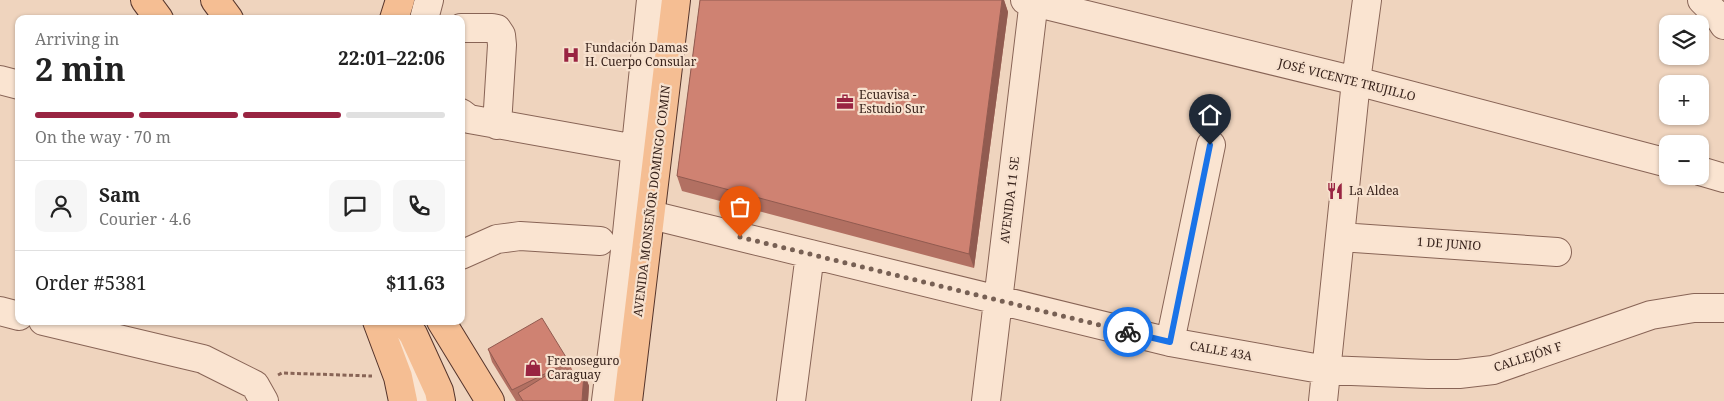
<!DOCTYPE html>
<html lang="en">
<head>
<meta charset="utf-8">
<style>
  :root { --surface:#fff; --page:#f6f6f6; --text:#222; --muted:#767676; --line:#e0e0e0; --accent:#992442 }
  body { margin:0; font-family:"Noto Serif",serif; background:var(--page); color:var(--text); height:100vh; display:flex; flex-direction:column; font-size:19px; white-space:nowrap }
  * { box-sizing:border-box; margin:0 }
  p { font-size:16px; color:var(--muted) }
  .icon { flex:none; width:28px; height:28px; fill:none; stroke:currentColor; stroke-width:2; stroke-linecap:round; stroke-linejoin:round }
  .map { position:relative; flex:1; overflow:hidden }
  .drawer { position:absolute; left:15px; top:15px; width:450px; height:310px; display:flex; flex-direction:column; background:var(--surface); border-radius:10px; box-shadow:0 1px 4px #0004 }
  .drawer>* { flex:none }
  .fabs { position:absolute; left:1659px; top:15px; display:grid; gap:10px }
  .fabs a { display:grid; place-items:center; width:50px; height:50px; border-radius:10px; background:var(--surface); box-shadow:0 1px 4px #0004; font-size:25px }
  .pin { position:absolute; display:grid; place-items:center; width:42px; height:42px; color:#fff; margin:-51px -21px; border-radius:50% 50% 50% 0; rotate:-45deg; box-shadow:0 0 5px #0007 }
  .pin .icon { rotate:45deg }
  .courier { position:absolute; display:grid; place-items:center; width:50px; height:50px; margin:-25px; border:4px solid #1a73e8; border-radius:50%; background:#fff; color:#222; box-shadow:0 1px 6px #0007 }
  .headline em { font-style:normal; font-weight:700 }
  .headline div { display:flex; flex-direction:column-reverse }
  .headline { display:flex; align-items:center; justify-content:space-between; height:85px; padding:0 20px }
  h1 { font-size:32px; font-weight:700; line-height:38px }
  .bar { display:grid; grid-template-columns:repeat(4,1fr); gap:8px 5px; align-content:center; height:60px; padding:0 20px }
  .bar i { height:6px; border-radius:4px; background:var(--line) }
  .bar .on { background:var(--accent) }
  .bar p { grid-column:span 4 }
  .line { display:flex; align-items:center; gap:12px; padding:0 20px; border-top:1px solid var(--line) }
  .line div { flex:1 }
  .round { display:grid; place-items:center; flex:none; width:52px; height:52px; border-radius:10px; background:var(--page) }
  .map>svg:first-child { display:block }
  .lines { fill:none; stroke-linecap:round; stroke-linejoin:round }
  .minor-casing { stroke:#886456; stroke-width:30 }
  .major-casing { stroke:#55342b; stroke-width:30 }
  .path { stroke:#886456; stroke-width:3; stroke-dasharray:4 2.5; stroke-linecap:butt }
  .minor { stroke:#fae4d1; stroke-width:28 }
  .major { stroke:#f5be93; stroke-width:28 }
  .wall { fill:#b27062 }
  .shaded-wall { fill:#915b50 }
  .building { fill:#cf8272; stroke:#915b50 }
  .done { stroke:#776054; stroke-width:5; stroke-dasharray:0 9 }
  .route { stroke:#1a73e8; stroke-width:6 }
  .labels { text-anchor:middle; stroke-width:4.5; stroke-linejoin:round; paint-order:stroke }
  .poi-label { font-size:12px; fill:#37221b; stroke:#f7e1ce; text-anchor:start }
  .street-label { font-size:12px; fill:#37221b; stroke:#f7e1ce }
</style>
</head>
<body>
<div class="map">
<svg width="1724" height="401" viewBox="0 0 1724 401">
  <rect width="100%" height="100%" fill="#efd4be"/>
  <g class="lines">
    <g class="minor-casing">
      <path id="minor" d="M1025,0L1356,81L1668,163
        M1702,0L1719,17L1724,25
        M424,19L429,0
        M461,28H492L497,29L501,35L502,45L497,125
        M0,80L19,85
        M461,113L469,119L636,149L653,148
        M1700,171L1724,178
        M651,215L1170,342L1326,370L1428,374H1459L1493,370L1651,315L1694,308H1724
        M1340,237L1557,252
        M461,255L497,239L520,236L600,241
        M0,311L19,316
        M43,321L203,359L255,385L264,401
        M406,342L425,401
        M1170,342L1211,145
        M606,401L626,243L651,0
        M791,401L810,254
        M986,401L1034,0
        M1323,401L1356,81L1367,0"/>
    </g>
    <g class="major-casing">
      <path id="major" d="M145,0L159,19
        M215,0L229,19
        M394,19L400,0
        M377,321L398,377L403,401
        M403,321L413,334L439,391L441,401
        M441,321L490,401
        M628,401L676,0"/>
    </g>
    <path class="path" d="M278,375L282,373L372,376"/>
    <use href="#minor" class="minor"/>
    <use href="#major" class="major"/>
  </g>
  <path class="wall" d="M700,0H1004L1008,12L974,268L682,191L677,176Z
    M488,349L569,362L573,372L584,373L589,386L588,401H516L492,362Z"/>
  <path class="shaded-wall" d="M1002,0H1004L1008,12L974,268L969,254Z
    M584,373L589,386L588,401H582Z"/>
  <path class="building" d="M700,0H1002L969,254L677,176Z
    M542,318L569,362L512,390L488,349Z
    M555,370L584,373L582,401H523L518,393Z"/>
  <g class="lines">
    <path class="done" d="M740,237L1128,332"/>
    <path class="route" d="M1128,332L1170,342L1210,145"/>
  </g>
  <defs>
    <g id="hospital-bare" transform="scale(1.35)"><path d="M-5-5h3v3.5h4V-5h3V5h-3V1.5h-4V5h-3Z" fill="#992442" stroke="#f7e1ce" stroke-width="2.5" paint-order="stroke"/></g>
    <g id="office-bare" transform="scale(1.35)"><path d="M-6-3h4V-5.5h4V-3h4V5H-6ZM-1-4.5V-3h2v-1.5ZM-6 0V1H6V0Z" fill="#992442" stroke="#f7e1ce" stroke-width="2.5" paint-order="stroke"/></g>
    <g id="restaurant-bare" transform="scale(1.35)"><path d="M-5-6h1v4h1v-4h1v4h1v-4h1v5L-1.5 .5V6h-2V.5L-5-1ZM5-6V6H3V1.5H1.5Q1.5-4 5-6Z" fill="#992442" stroke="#f7e1ce" stroke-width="2.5" paint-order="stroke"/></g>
    <g id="shop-bare" transform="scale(1.35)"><path d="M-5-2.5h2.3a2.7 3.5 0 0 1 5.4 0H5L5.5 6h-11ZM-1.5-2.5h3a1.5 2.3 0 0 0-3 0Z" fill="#992442" stroke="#f7e1ce" stroke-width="2.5" paint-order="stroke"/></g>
  </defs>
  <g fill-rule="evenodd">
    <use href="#hospital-bare" x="571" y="55"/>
    <use href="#office-bare" x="845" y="102"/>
    <use href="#restaurant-bare" x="1335" y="191"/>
    <use href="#shop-bare" x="533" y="368"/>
  </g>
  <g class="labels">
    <g class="poi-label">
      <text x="585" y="52">Fundación Damas<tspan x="585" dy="14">H. Cuerpo Consular</tspan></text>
      <text x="859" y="99">Ecuavisa -<tspan x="859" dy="14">Estudio Sur</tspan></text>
      <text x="1349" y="195">La Aldea</text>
      <text x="547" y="365">Frenoseguro<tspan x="547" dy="14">Caraguay</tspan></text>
    </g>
    <g class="street-label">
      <text transform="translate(1347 80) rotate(14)" y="4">JOSÉ VICENTE TRUJILLO</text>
      <text transform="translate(1010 200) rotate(-83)" y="4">AVENIDA 11 SE</text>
      <text transform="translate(652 201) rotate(-83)" y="4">AVENIDA MONSEÑOR DOMINGO COMIN</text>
      <text transform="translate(1449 244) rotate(4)" y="4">1 DE JUNIO</text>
      <text transform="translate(1221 351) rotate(10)" y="4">CALLE 43A</text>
      <text transform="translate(1528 357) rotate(-18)" y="4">CALLEJÓN F</text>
    </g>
  </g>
</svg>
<div class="fabs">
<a><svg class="icon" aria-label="layers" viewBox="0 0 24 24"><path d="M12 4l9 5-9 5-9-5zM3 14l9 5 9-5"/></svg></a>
<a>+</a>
<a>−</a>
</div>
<div class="pin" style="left:740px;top:237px;background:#ea580c"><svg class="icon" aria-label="bag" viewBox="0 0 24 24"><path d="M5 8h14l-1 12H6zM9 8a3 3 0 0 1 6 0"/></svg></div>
<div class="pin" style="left:1210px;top:145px;background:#1f2937"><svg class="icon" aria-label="home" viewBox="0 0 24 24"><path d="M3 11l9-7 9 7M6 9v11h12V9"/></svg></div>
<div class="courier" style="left:1128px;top:332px"><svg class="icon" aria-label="bike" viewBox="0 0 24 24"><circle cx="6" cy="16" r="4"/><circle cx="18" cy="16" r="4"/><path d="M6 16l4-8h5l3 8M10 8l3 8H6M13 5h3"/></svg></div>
<section class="drawer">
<div class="headline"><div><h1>2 min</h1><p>Arriving in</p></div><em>22:01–22:06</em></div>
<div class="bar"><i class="on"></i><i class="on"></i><i class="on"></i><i></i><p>On the way · 70 m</p></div>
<div class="line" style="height:90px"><a class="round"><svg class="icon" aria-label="person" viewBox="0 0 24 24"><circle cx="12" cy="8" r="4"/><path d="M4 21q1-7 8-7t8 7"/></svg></a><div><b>Sam</b><p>Courier · 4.6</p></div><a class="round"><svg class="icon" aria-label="chat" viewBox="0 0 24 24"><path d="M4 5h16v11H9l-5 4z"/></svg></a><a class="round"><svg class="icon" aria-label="phone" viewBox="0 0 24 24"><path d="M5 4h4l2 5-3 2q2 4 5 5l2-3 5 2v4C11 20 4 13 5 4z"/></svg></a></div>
<div class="line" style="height:65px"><div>Order #5381</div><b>$11.63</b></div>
</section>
</div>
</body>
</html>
